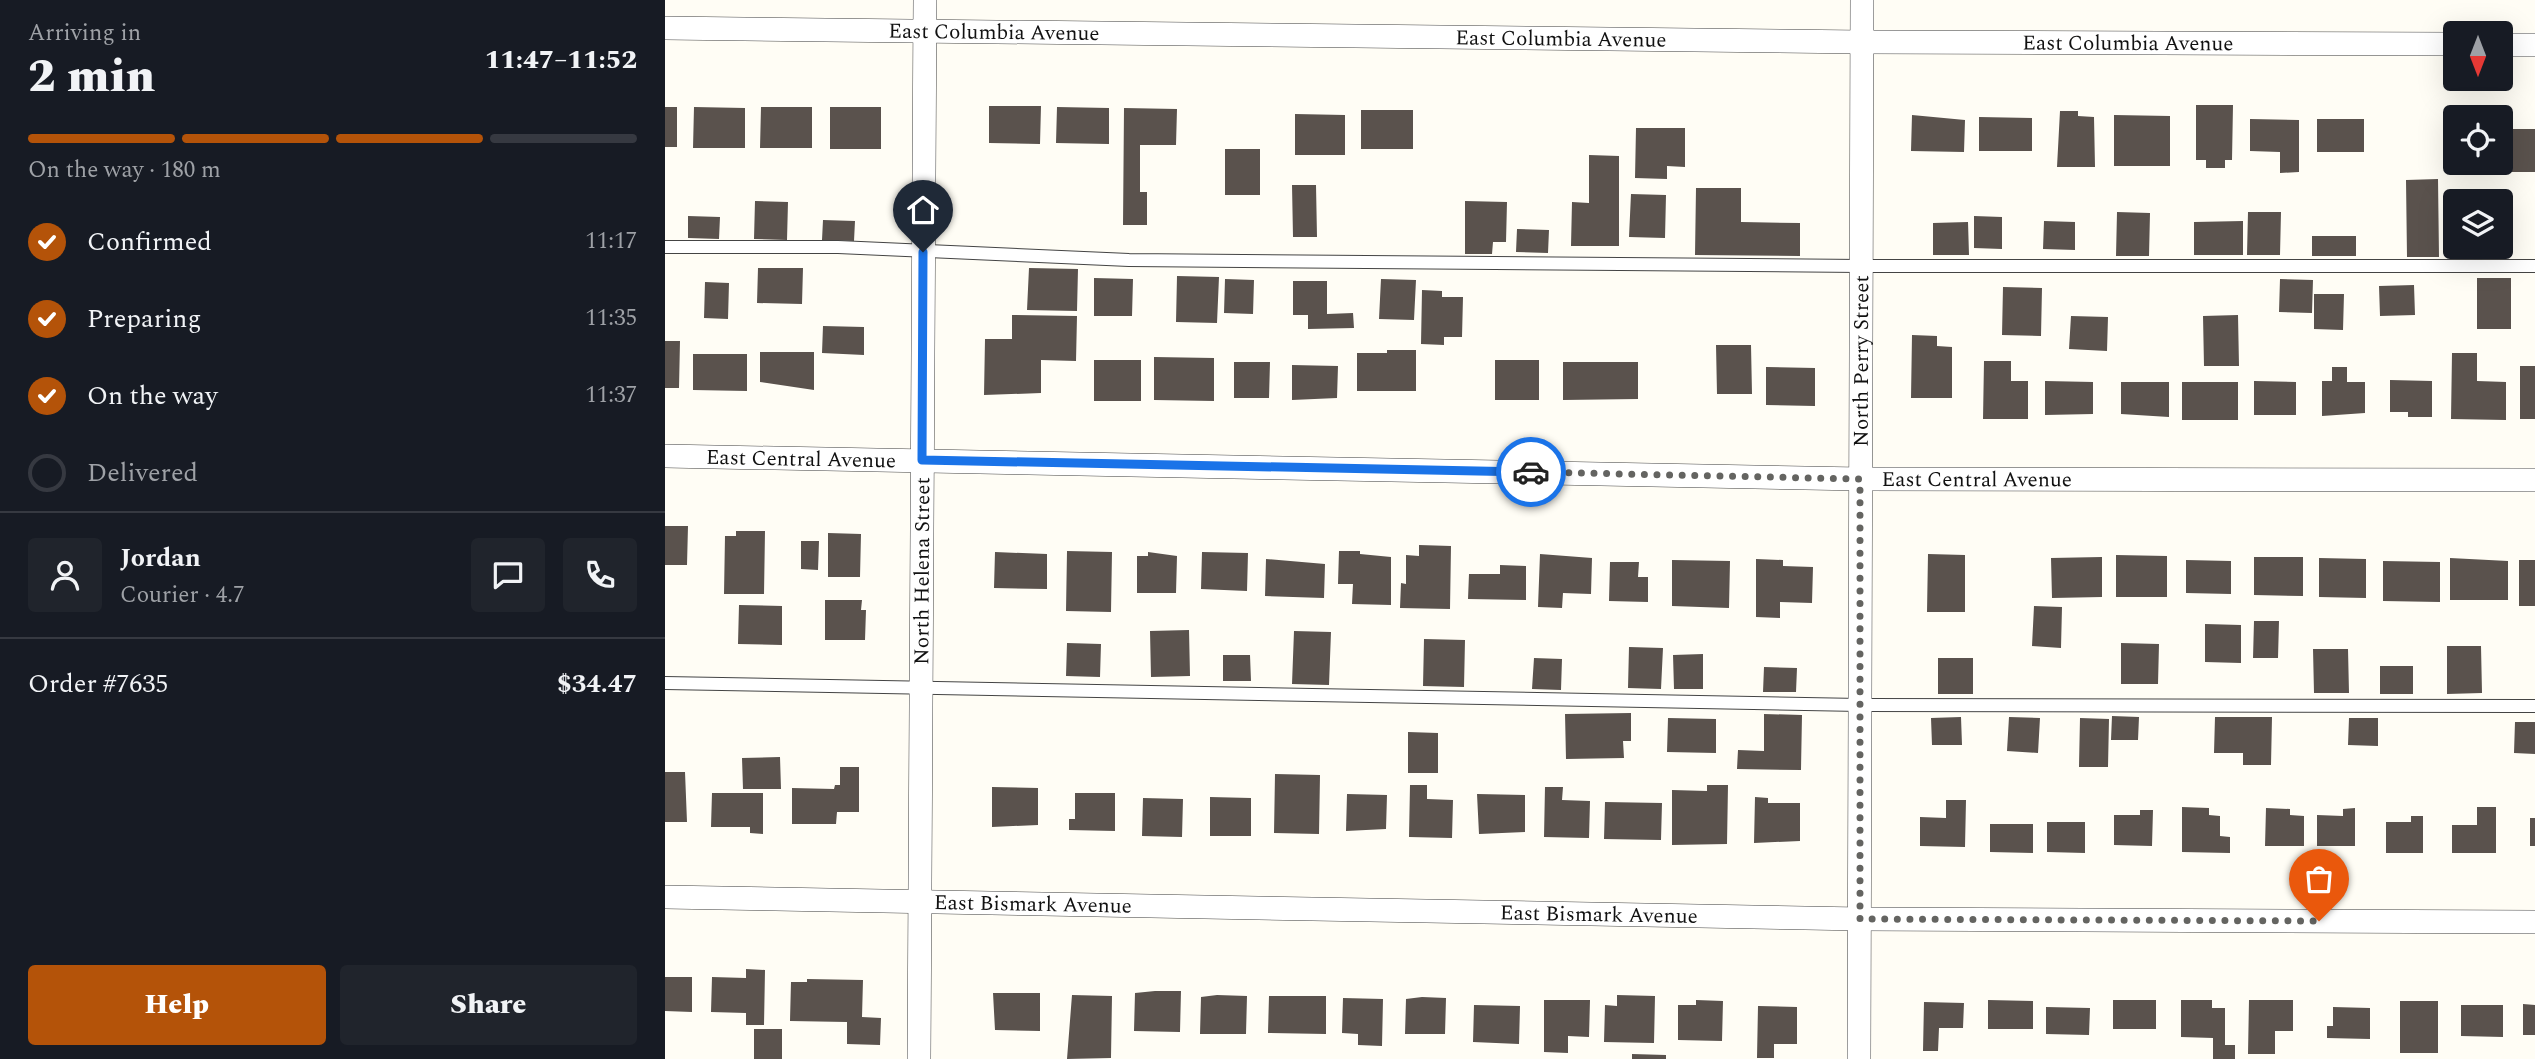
<!DOCTYPE html>
<html lang="en">
<head>
<meta charset="utf-8">
<style>
  :root { --surface:#171b24; --page:#20242c; --text:#f1f3f6; --muted:#9ea1a6; --line:#363941; --accent:#b45309 }
  body { margin:0; font-family:Spectral,serif; background:var(--page); color:var(--text); height:100vh; display:flex; flex-direction:column; font-size:26px; white-space:nowrap }
  * { box-sizing:border-box; margin:0 }
  p { font-size:23px; color:var(--muted) }
  .icon { flex:none; width:38px; height:38px; fill:none; stroke:currentColor; stroke-width:2; stroke-linecap:round; stroke-linejoin:round }
  .map { position:relative; flex:1; overflow:hidden }
  .panel { display:flex; flex-direction:column; background:var(--surface); width:665px }
  .panel>* { flex:none }
  .needle { width:46px; rotate:180deg }
  .fabs { position:absolute; left:1778px; top:21px; display:grid; gap:14px }
  .fabs a { display:grid; place-items:center; width:70px; height:70px; border-radius:7px; background:var(--surface); box-shadow:0 7px 28px #0002; font-size:35px }
  .pin { position:absolute; display:grid; place-items:center; width:60px; height:60px; color:#fff; margin:-72px -30px; border-radius:50% 50% 50% 0; rotate:-45deg; box-shadow:0 0 7px #0007 }
  .pin .icon { rotate:45deg }
  .courier { position:absolute; display:grid; place-items:center; width:70px; height:70px; margin:-35px; border:5px solid #1a73e8; border-radius:50%; background:#fff; color:#222; box-shadow:0 2px 9px #0007 }
  .summary em { font-style:normal; font-weight:800 }
  .summary div { display:flex; flex-direction:column-reverse }
  .summary { display:flex; align-items:center; justify-content:space-between; height:119px; padding:0 28px }
  h1 { font-size:46px; font-weight:800; line-height:52px }
  .bar { display:grid; grid-template-columns:repeat(4,1fr); gap:10px 7px; align-content:center; height:84px; padding:0 28px }
  .bar i { height:9px; border-radius:5px; background:var(--line) }
  .bar .current { background:var(--accent) }
  .bar p { grid-column:span 4 }
  .line { display:flex; align-items:center; gap:18px; padding:0 28px; border-top:2px solid var(--line) }
  .line div { flex:1 }
  .round { display:grid; place-items:center; flex:none; width:74px; height:74px; border-radius:7px; background:var(--page) }
  ol { padding:0 28px; list-style:none }
  li { display:flex; align-items:center; gap:21px; height:77px }
  li p { margin-inline-start:auto }
  li .icon { padding:7px; border-radius:50%; background:var(--accent); color:#fff; stroke-width:4 }
  li:last-child { color:var(--muted) }
  li i { width:38px; height:38px; border:4px solid var(--line); border-radius:50% }
  .action { display:flex; gap:14px; margin-top:auto; padding:14px 28px }
  .action a { flex:1; height:80px; border-radius:7px; background:var(--accent); color:#fff; font-size:28px; font-weight:800; line-height:80px; text-align:center }
  .action a+a { background:var(--page); color:var(--text) }
  main { display:flex; flex:1; min-height:0 }
  .map>svg:first-child { display:block }
  .building { fill:#5a524d }
  .lines { fill:none; stroke-linecap:round; stroke-linejoin:round }
  .lane-casing { stroke:#444; stroke-width:14 }
  .street-casing { stroke:#444; stroke-width:24 }
  .lane { stroke:#fff; stroke-width:12 }
  .street { stroke:#fff; stroke-width:23 }
  .done { stroke:#646461; stroke-width:7; stroke-dasharray:0 12.6 }
  .route { stroke:#1a73e8; stroke-width:9 }
  .labels { text-anchor:middle; stroke-width:7; stroke-linejoin:round; paint-order:stroke }
  .street-label { font-size:21px; fill:#111; stroke:#fff }
</style>
</head>
<body>
<main>
<section class="panel">
<div class="summary"><div><h1>2 min</h1><p>Arriving in</p></div><em>11:47–11:52</em></div>
<div class="bar"><i class="current"></i><i class="current"></i><i class="current"></i><i></i><p>On the way · 180 m</p></div>
<ol>
<li><svg class="icon" aria-label="check" viewBox="0 0 24 24"><path d="M5 12l5 5 9-10"/></svg>Confirmed<p>11:17</p></li>
<li><svg class="icon" aria-label="check" viewBox="0 0 24 24"><path d="M5 12l5 5 9-10"/></svg>Preparing<p>11:35</p></li>
<li><svg class="icon" aria-label="check" viewBox="0 0 24 24"><path d="M5 12l5 5 9-10"/></svg>On the way<p>11:37</p></li>
<li><i></i>Delivered</li>
</ol>
<div class="line" style="height:126px"><a class="round"><svg class="icon" aria-label="person" viewBox="0 0 24 24"><circle cx="12" cy="8" r="4"/><path d="M4 21q1-7 8-7t8 7"/></svg></a><div><b>Jordan</b><p>Courier · 4.7</p></div><a class="round"><svg class="icon" aria-label="chat" viewBox="0 0 24 24"><path d="M4 5h16v11H9l-5 4z"/></svg></a><a class="round"><svg class="icon" aria-label="phone" viewBox="0 0 24 24"><path d="M5 4h4l2 5-3 2q2 4 5 5l2-3 5 2v4C11 20 4 13 5 4z"/></svg></a></div>
<div class="line" style="height:91px"><div>Order #7635</div><b>$34.47</b></div>
<div class="action"><a>Help</a><a>Share</a></div>
</section>
<div class="map">
<svg width="1870" height="1059" viewBox="0 0 1870 1059">
  <rect width="100%" height="100%" fill="#fffdf5"/>
  <path class="building" d="M1531,105H1568L1567,160H1560V168H1541V160H1531Z
    M324,106H376L375,144L324,143Z
    M0,107H12V147H0Z
    M29,107L80,108V148H28Z
    M96,107H147V148H95Z
    M165,107H216V149H165Z
    M392,107L444,108V144L391,143Z
    M459,108L512,109L511,145H475V192H482V225H458Z
    M696,110H748V149H696Z
    M1395,111H1413V116L1429,117L1430,167H1392Z
    M630,114L680,115V155H630Z
    M1247,115L1300,120L1299,152L1246,151Z
    M1449,115L1505,116V166H1449Z
    M1314,117L1367,118V151H1314Z
    M1585,119L1634,120V172L1615,173V152L1585,151Z
    M1652,119H1699V152H1652Z
    M971,128H1020V167L1002,166V179L970,178Z
    M1836,129H1870V172H1820V163H1836Z
    M560,149H595V195H560Z
    M924,155L954,156V246H906L907,202L924,203Z
    M1773,179L1774,257H1742L1741,180Z
    M627,185H651L652,237H628Z
    M1031,188H1076V222L1135,223V256L1030,255Z
    M966,194L1001,195L1000,238L964,237Z
    M1783,196H1816V201H1790V247H1816L1817,258H1784Z
    M90,201L123,202L122,240L89,239Z
    M800,201L842,202L841,242H828L827,254H800Z
    M1452,212L1485,213L1484,256H1451Z
    M1583,212H1616L1615,255H1582Z
    M23,216L55,217L54,239L23,238Z
    M1309,216L1337,217V249L1309,248Z
    M158,220L190,221L189,241L157,240Z
    M1379,221L1410,222V250L1378,249Z
    M1578,221V255H1529V222Z
    M1303,222L1304,255H1268V223Z
    M852,229L884,230L883,253L851,252Z
    M1647,236H1691V256H1647Z
    M93,268H138L137,304L92,303Z
    M364,268L413,269L412,311L362,310Z
    M512,276L554,277L552,323L511,322Z
    M429,278L468,279L467,316H429Z
    M1812,278H1846V329H1812Z
    M560,279L589,280L588,314L559,313Z
    M716,279L751,280L749,320L714,319Z
    M1615,279L1648,280L1647,313L1614,312Z
    M628,281H662V314L688,313L689,328L643,329V315H628Z
    M40,282L64,283L63,319L39,318Z
    M1749,285L1750,315L1715,316L1714,286Z
    M1338,287L1377,288L1376,336L1337,335Z
    M757,290L777,291V297H798L797,337H779V345L756,344Z
    M1649,294H1679L1678,330L1649,329Z
    M347,315L412,316L411,361L376,360V393L319,395L320,339H347Z
    M1573,315L1574,366H1539L1538,316Z
    M1406,316L1443,317L1442,351L1404,349Z
    M158,326L199,327V355L157,353Z
    M1247,335L1272,336V346L1287,347V398H1246Z
    M0,341H15L14,388H0Z
    M1051,345H1086L1087,394H1052Z
    M722,350H751V391H692V353H722Z
    M95,352H149V390L95,382Z
    M1787,353H1812V381L1841,382V420L1786,419Z
    M28,354H82V391L28,390Z
    M489,357L549,358V401L489,400Z
    M429,360H476V401H429Z
    M830,360H874V400H830Z
    M1319,361H1346V381H1363V419H1318Z
    M569,362H605L604,398H569Z
    M898,362H973V399L898,400Z
    M627,365L673,366L672,398L627,400Z
    M1855,366H1870V419H1855Z
    M1101,367L1150,368V406L1101,405Z
    M1667,367H1682V382H1700V413L1657,416V381H1667Z
    M1725,380L1767,381V417H1743V412H1725Z
    M1380,381L1428,382V414L1380,415Z
    M1589,381L1631,382V415H1589Z
    M1456,382H1504V417L1456,414Z
    M1517,382H1573V420H1517Z
    M0,526H23L22,565H0Z
    M71,531H100L99,594H59L60,536H71Z
    M163,533L196,534L195,577H163Z
    M136,541H154L153,570L136,569Z
    M754,545L786,546L785,609L735,608L736,583L741,584V555L754,556Z
    M402,551L447,552L446,612L401,611Z
    M674,551H695V554L726,557V605L687,604L688,584H673Z
    M330,552L382,554V589L329,588Z
    M483,552L512,556L511,593H472V556H483Z
    M537,552L583,553L582,591L536,589Z
    M875,554L927,558L926,594L898,593L897,608L873,607Z
    M1263,554L1300,555V612H1262Z
    M1451,555L1502,556V597H1451Z
    M1437,557V597L1387,598L1386,558Z
    M1589,557H1638V596L1589,595Z
    M1654,558L1701,559V598L1654,597Z
    M1785,558L1843,561V600H1785Z
    M601,559L660,564L659,598L600,596Z
    M1091,559L1118,560V566L1148,567L1147,603L1115,602V618L1091,617Z
    M1007,560L1065,561L1064,608L1007,606Z
    M1521,560L1566,561V594L1521,593Z
    M1854,560H1870V606H1854Z
    M1718,561L1775,562V602L1718,601Z
    M945,562H974L973,577H983V602L944,601Z
    M835,565L861,566V600L803,599L804,574H835Z
    M160,600H197L196,610H201L200,640H160Z
    M74,605L117,606V645L73,644Z
    M1369,606L1397,607L1396,648L1367,646Z
    M1589,621H1614L1613,658H1588Z
    M1540,624L1576,625V663L1540,662Z
    M524,630L525,676L486,677L485,631Z
    M629,631L666,632L664,685L627,684Z
    M759,639L800,640L799,687L758,686Z
    M402,643L436,644L435,677L401,676Z
    M1456,643L1494,644L1493,684H1456Z
    M1782,646H1816L1817,693L1782,694Z
    M964,647L998,648L996,689L963,688Z
    M1648,649H1683L1684,693H1649Z
    M1038,654V689H1009L1008,655Z
    M558,655H585L586,681H558Z
    M869,658L897,659L896,690L867,689Z
    M1273,658H1308V694H1273Z
    M1715,666H1748V694H1715Z
    M1099,667L1132,668L1131,692H1098Z
    M966,713V741H958L959,758L901,759L900,714Z
    M1099,714L1137,715L1136,770L1072,769L1073,750L1099,751Z
    M1447,716L1474,717L1473,740H1446Z
    M1296,717L1297,745H1267L1266,718Z
    M1344,717L1375,718L1373,753L1342,751Z
    M1550,717H1607L1606,765H1578V753H1549Z
    M1003,718L1051,719V753L1002,752Z
    M1415,718L1444,719L1443,767H1414Z
    M1684,718H1713V746L1683,745Z
    M1850,722H1870V754L1849,753Z
    M743,732L773,733V773H743Z
    M115,757L116,789H78L77,758Z
    M175,767H194V812H172L171,824H127V788L169,789L170,785H175Z
    M0,772H20L22,822H0Z
    M610,774L655,775L654,834L609,833Z
    M745,785H762V799L788,800L787,838L744,837Z
    M1042,785H1063L1062,844L1007,845V790L1042,791Z
    M327,787L373,788V825L327,827Z
    M880,787H898L897,800L925,801L924,838L879,837Z
    M47,793H98V834L85,833V827H46Z
    M410,793H450V831L404,830V819H410Z
    M682,794L722,795L721,829L681,831Z
    M812,794L860,795V832L814,834Z
    M545,797L586,798V836H545Z
    M1090,797L1103,798V803H1135V841L1089,843Z
    M478,798L518,799L517,837L477,836Z
    M1281,800H1301L1300,847L1255,846V817L1281,818Z
    M940,802L997,803L996,840L939,839Z
    M1517,807L1544,808V815L1555,816V836L1565,837V853L1517,852Z
    M1812,807H1831V853H1787V825H1812Z
    M1601,808L1625,809V815L1639,816V846H1600Z
    M1690,808V846H1652V815L1678,816V809Z
    M1475,810H1488L1487,846L1449,845V815H1475Z
    M1746,816H1758V853H1721V822H1746Z
    M1865,818H1870V846H1865Z
    M1382,822H1420V853L1382,852Z
    M1325,824H1368V853L1325,852Z
    M81,969L100,970L99,1025H81V1013L46,1012L47,977L81,978Z
    M0,977H27V1012L0,1011Z
    M142,979L198,980L197,1017L216,1018L215,1045L182,1044V1022L125,1021L126,982H142Z
    M490,991H516L515,1032L469,1031L470,993Z
    M328,993H375V1031L330,1030Z
    M407,995L447,996L446,1058L402,1059Z
    M552,995L582,996L581,1034H535L536,997Z
    M952,995L990,996L989,1043L939,1042L940,1005L952,1006Z
    M604,996H661V1034L603,1033Z
    M757,997L781,998L780,1034H740L741,999Z
    M678,998L718,999L717,1046L693,1045V1034L677,1033Z
    M879,1000H925L924,1037L903,1036V1053L879,1052Z
    M1031,1000L1058,1001L1057,1041L1013,1040V1005H1031Z
    M1323,1000L1368,1001V1029H1323Z
    M1448,1000H1491V1029H1448Z
    M1516,1000H1547V1008H1560V1045H1570V1059H1548V1038L1516,1037Z
    M1584,1000H1628V1031H1610V1054H1583Z
    M1735,1001H1773V1053H1735Z
    M1259,1002L1299,1003L1298,1028H1274L1273,1051H1258Z
    M1858,1004L1870,1005V1035H1858Z
    M809,1005L855,1006L854,1044L808,1042Z
    M1796,1005H1838V1037L1796,1036Z
    M1093,1006L1132,1007V1044H1109V1058H1092Z
    M1381,1007L1425,1008L1424,1035L1381,1034Z
    M1668,1007L1705,1008V1039L1662,1038V1026H1668Z
    M89,1029H117V1059H89Z
    M967,1054L1001,1055V1059H967Z"/>
  <g class="lines">
    <g class="lane-casing">
      <path id="lane" d="M0,247H173L464,260L1196,266H1870
        M0,683L1195,705L1870,706"/>
    </g>
    <g class="street-casing">
      <g id="street">
        <path id="s1" d="M0,28L1197,42L1790,44"/>
        <path d="M1836,45H1870"/>
        <path id="s2" d="M0,456L1195,479L1870,480"/>
        <path id="s3" d="M0,897L1195,919L1870,922"/>
        <path id="s4" d="M254,1059L260,0"/>
        <path id="s5" d="M1194,1059L1197,0"/>
      </g>
    </g>
    <use href="#lane" class="lane"/>
    <use href="#street" class="street"/>
  </g>
  <g class="lines">
    <path class="done" d="M866,472L1195,479V919L1654,921"/>
    <path class="route" d="M258,252L257,460L866,472"/>
  </g>
  <g class="labels">
    <g class="street-label">
      <text dy="7" stroke="none"><textPath href="#s1" startOffset="329">East Columbia Avenue</textPath></text>
      <text dy="7" stroke="none"><textPath href="#s1" startOffset="896">East Columbia Avenue</textPath></text>
      <text dy="7" stroke="none"><textPath href="#s1" startOffset="1463">East Columbia Avenue</textPath></text>
      <text dy="7" stroke="none"><textPath href="#s5" startOffset="698">North Perry Street</textPath></text>
      <text dy="7" stroke="none"><textPath href="#s2" startOffset="136">East Central Avenue</textPath></text>
      <text dy="7" stroke="none"><textPath href="#s2" startOffset="1312">East Central Avenue</textPath></text>
      <text dy="7" stroke="none"><textPath href="#s4" startOffset="488">North Helena Street</textPath></text>
      <text dy="7" stroke="none"><textPath href="#s3" startOffset="368">East Bismark Avenue</textPath></text>
      <text dy="7" stroke="none"><textPath href="#s3" startOffset="934">East Bismark Avenue</textPath></text>
    </g>
  </g>
</svg>
<div class="fabs">
<a><svg class="needle" viewBox="-14 -14 28 28"><path d="M0-13l5 13h-10z" fill="#e53935"/><path d="M0 13l5-13h-10z" fill="#9ea1a6"/></svg></a>
<a><svg class="icon" aria-label="locate" viewBox="0 0 24 24"><circle cx="12" cy="12" r="6"/><path d="M12 2v4M12 18v4M2 12h4M18 12h4"/></svg></a>
<a><svg class="icon" aria-label="layers" viewBox="0 0 24 24"><path d="M12 4l9 5-9 5-9-5zM3 14l9 5 9-5"/></svg></a>
</div>
<div class="pin" style="left:1654px;top:921px;background:#ea580c"><svg class="icon" aria-label="bag" viewBox="0 0 24 24"><path d="M5 8h14l-1 12H6zM9 8a3 3 0 0 1 6 0"/></svg></div>
<div class="pin" style="left:258px;top:252px;background:#1f2937"><svg class="icon" aria-label="home" viewBox="0 0 24 24"><path d="M3 11l9-7 9 7M6 9v11h12V9"/></svg></div>
<div class="courier" style="left:866px;top:472px"><svg class="icon" aria-label="car" viewBox="0 0 24 24"><path d="M5 17H2v-5l4-1 3-4h7l3 4 3 1v5h-3M9 17h6M6 11h13"/><circle cx="7" cy="17" r="2"/><circle cx="17" cy="17" r="2"/></svg></div>
</div>
</main>
</body>
</html>
